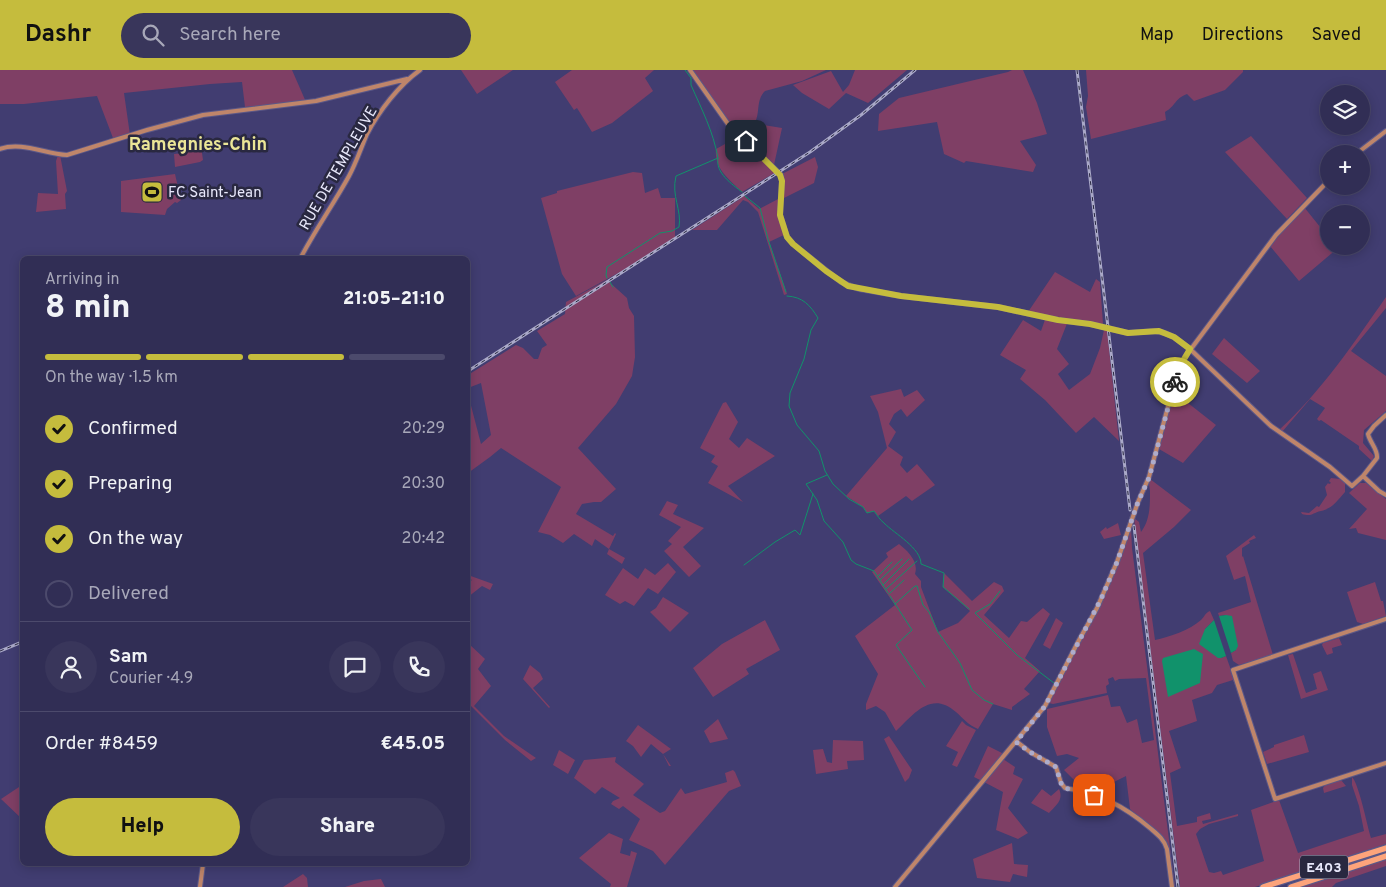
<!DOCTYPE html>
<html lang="en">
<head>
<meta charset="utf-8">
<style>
  :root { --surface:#312e55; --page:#39365b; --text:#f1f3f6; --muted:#a8a8b9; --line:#4c4a6c; --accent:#c5bc3d }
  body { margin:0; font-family:Overpass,sans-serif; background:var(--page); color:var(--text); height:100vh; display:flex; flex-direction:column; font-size:19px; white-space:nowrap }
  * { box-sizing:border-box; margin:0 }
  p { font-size:16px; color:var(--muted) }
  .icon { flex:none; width:28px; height:28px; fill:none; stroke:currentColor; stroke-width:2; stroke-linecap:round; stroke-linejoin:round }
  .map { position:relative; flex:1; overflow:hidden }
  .details { position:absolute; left:20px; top:186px; width:450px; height:610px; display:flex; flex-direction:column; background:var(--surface); border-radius:8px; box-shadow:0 2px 12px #0003,0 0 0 1px var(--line) }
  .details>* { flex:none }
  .buttons { position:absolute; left:1320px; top:15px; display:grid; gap:10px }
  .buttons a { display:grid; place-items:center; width:50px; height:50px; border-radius:50%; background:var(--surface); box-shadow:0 2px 12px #0003,0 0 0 1px var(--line); font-size:25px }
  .pin { position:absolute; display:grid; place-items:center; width:42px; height:42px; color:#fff; margin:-21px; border-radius:10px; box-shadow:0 2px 8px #0006 }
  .courier { position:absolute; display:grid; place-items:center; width:50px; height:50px; margin:-25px; border:4px solid #c5bc3d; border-radius:50%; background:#fff; color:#222; box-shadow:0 1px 6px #0007 }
  .headline em { font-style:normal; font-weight:800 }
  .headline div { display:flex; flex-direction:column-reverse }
  .headline { display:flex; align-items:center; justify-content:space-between; height:85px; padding:0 25px }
  h1 { font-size:32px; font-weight:800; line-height:38px }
  .bar { display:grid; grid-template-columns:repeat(4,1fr); gap:8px 5px; align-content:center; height:60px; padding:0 25px }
  .bar i { height:6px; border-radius:4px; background:var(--line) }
  .bar .selected { background:var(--accent) }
  .bar p { grid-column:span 4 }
  .line { display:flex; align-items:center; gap:12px; padding:0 25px; border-top:1px solid var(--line) }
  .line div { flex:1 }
  .round { display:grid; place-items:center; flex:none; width:52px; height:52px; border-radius:26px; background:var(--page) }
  ol { padding:0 25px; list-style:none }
  li { display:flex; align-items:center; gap:15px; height:55px }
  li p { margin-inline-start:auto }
  li .icon { padding:5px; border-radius:50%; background:var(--accent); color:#111; stroke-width:4 }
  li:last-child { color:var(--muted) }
  li i { width:28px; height:28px; border:2px solid var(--line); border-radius:50% }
  .button { display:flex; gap:10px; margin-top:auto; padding:10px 25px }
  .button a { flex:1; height:58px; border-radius:30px; background:var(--accent); color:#111; font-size:20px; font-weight:800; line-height:58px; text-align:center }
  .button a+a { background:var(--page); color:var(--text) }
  header { display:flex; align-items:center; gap:30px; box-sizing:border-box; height:70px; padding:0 25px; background:var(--accent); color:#111 }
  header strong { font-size:24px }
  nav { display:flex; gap:28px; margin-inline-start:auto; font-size:18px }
  .search { width:350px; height:45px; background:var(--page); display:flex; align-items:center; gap:12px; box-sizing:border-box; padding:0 18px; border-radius:28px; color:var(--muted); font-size:19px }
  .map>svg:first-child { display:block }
  .green { fill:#7f3f65 }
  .water { fill:#11926b }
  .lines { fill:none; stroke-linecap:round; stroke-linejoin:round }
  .stream { stroke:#11926b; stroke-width:1 }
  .secondary-casing { stroke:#5c5887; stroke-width:6 }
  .highway-casing { stroke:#5c5887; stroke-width:8 }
  .secondary { stroke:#bf856a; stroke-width:4 }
  .highway { stroke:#fda47b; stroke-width:5.5 }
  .rail-casing { stroke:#aaa9c8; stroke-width:3 }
  .rail { stroke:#292840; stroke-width:1; stroke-dasharray:4; stroke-linecap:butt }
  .done { stroke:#aeaccb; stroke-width:5; stroke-dasharray:0 9 }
  .route { stroke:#c5bc3d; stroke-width:6 }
  .labels { text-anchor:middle; stroke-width:5; stroke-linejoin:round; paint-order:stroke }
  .shield { fill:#292840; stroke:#afaec3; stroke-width:1 }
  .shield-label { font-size:14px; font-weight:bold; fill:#e8e8fb }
  .street-label { font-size:15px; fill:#e8e8fb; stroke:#292840 }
  .poi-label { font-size:15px; fill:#e8e8fb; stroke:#292840; text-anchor:start }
  .quarter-label { font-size:18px; font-weight:bold; fill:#ebe697; stroke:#292840 }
</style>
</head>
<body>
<header>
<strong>Dashr</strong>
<div class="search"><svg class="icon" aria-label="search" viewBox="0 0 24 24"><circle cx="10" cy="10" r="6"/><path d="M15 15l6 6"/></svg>Search here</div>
<nav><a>Map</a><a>Directions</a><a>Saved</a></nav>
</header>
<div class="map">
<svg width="1386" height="817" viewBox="0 0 1386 817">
  <rect width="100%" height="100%" fill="#413d71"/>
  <path class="green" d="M0,0H292L306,32L245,37L242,12L210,14L124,23L130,65L113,68L97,26L24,34H0Z
    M461,0H513L477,24Z
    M572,0H654L645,8L653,21L612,53L592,62L577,38L574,40L555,12Z
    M692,0H826L802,11L765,21C752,34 766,53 743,62L732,55Z
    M855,0H907L868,33L846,23L829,39L802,23L793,15L831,1L843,22L849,15Z
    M1012,0H1023L1037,33L1047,64L1020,71L1036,95L1033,102L966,91L964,93L944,84L937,52L878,61L879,44L899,28L1008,2Z
    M1086,0H1243V2L1225,20L1194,31L1187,24C1174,29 1176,36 1165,42L1166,50L1091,69L1086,37L1088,26Z
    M757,54L782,58L774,95L743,63L749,65Z
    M1251,66L1307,128L1287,149L1225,82Z
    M746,71L778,101L742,122C729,109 714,99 716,79L725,74L736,81Z
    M201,76L203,90L200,92L175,97L174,84L185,83Z
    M58,85H60L67,121L65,124L66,139L36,142L38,123L58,124L56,91Z
    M815,87L818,97L814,113L780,130V135L786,164L769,172L787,224L784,225L758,142L748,132L743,130L717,160H692L740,129L743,125L759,139L780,128L782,104Z
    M633,102L642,103L645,123L658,118L661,128H675V167L631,196L576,226L562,204L541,128L557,123V121Z
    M175,104L181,130L177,133L175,132L167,139L165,145L121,142V111Z
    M1304,137L1329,168V176H1336L1338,178L1299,211L1270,176Z
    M1055,202L1090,222L1096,209L1100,212L1103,254L1028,242Z
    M607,210L627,228L629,238L634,246L635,287L632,306L616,334L578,378L616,419L601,432H594L582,434L576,444L613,466L615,463L616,464L609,479L625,488L622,494L607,484L609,479L595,469L592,476L574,464L563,473L550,465L538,462L561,417L501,378L490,387L468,403V324L481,374L491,365L481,313L468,318V305L516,275L523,278L534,289H538L542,278L547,275L537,261L565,244L566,232Z
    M1386,227V238L1351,281L1386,306V341L1364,360L1363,373L1374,386L1372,391L1359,379V376L1321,350L1319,351L1317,349L1325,338L1310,329L1282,362L1279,360C1321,322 1354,273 1386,227Z
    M1046,247L1068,251L1057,279L1069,294L1058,304L1069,320L1090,304L1100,278L1104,260H1107L1119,371L1094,347L1076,363L1045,330L1020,309L1026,300L1000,285L1023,250L1041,261Z
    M1224,268L1260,301L1247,313L1212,284Z
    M901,319L904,327L917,320L925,330L907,347L901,339L894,344L889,354L896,362L888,376L903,387L900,395L907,403L917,394L935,415L912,431L906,426L878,446L874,441L867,443L863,437L846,426L887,378L878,342L870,326Z
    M1174,322L1216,355L1183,393L1159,379Z
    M726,332L738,352L729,369L739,378L747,368L775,386L728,416L743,432L708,413L718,396L711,392L715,386L700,378L723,333Z
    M1331,408L1340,409L1345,413V422C1337,431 1333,438 1321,441C1312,443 1312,447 1302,444L1301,442L1309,443L1317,436L1319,437L1327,425L1325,417L1328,413L1329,414L1331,413L1329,411Z
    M1150,409L1191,440L1174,457L1143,483L1155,570C1169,567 1190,560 1201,550C1205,546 1205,543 1210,541L1214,550L1205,559L1221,588L1226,586L1242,631L1233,610L1217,615L1212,623L1192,630L1197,651L1169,661L1181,698L1170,703L1177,756L1197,752V747L1210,743L1211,749L1202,751L1203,754L1238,744V746L1209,754L1200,759L1196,764L1209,802L1214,803L1221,801L1223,805L1264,791L1251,740L1279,730L1298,783L1364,761L1359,736L1352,715V707C1359,714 1367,755 1371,768L1386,764V774L1255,817H1180L1134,448L1139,452L1141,462C1150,450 1150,436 1150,422C1150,417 1148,414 1150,409Z
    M1360,413H1366L1386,429V470L1358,463L1356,458L1349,459L1367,439L1349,423Z
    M667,431L678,435L673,444L704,458L683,477L701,496L689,507L664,481L672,474L668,471L681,457L659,445Z
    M1118,453L1121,465L1104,469L1100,462L1106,457L1107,459Z
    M1131,457L1132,478L1175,817H1172L1166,771L1130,739L1126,706L1114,712L1107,704L1102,708L1107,715L1094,723L1083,719L1064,700L1079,688L1067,684L1057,686L1047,657V639L1108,625L1111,637L1120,636L1127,653L1137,649L1142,673L1154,670L1146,608L1119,609L1115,611L1113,607L1108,609L1109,614L1106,616L1107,623L1053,634L1049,633L1084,563Z
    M1254,465L1256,468L1249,471L1250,473L1242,478V487L1243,486L1273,585L1239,595L1233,591L1231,583L1236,580L1226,545L1219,546L1218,543L1251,532L1245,506L1234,510L1226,486Z
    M899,474C908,481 919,492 915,504L921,511V517L938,562L958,553L970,541L943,517L944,503L972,531L994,512L1002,516L1004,521L984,545L1009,568L1021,551L1027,552L1043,538L1050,544L1025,588L1040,601L1024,619L1030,624L1012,637V640L993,634L978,659C968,655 963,648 956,642C931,620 914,644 896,661L885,642L876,636L866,640V634L878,604L855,566L895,535L872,502L888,487L886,483Z
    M668,493L676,502L658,524L648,518L634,536L625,531L620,534L605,525L623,498L638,509L645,498L655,505Z
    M468,505L493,514L490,520L482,516L468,527V513L472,510L468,508Z
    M1375,512L1381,531H1383L1386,546L1363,554L1357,552L1347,522Z
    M663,527L689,543L670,562L650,542L656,538Z
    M1056,548L1063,553L1050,579L1043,575Z
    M765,550L780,580L746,599L749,604L713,627L693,598L722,574Z
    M1339,568L1342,575L1332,578L1333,583L1327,585L1322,575L1323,573Z
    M468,573L485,589L478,599L491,616L474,636L504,666L536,688L531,691L505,670L468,633Z
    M1293,584L1306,623L1317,619L1313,604L1321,601L1328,620L1301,629L1288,585Z
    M530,595L540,603L543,609L533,618L550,637L549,638L523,609Z
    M718,649L728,669L710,673L704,661Z
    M962,651L966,655L976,660L957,697L952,695L958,682L946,676Z
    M638,655L671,679L663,684L671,696H669L663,684L651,674L641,687L633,676L626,671Z
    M1304,665L1309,682L1267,694L1263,682L1274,677V675Z
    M889,666L912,700L909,708L905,712L884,669Z
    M833,670L863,671L864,690L847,691L848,699L816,704L813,680L823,679L827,692L832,693Z
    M988,676L1004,684L982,711L974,707Z
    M559,680L575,690L568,704L553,695Z
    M616,687L615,692L644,714L633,725L660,743L665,741L681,718L685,724L727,712L725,703L733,700L735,702L741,716L729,721L665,795L653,781L629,770L640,749L623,736L619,739L611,734L613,731L620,728L602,717L595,724L574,708L584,690Z
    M1003,689L1015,697L1013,704L1023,709L1008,738L1028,763L1018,769L996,760L1003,722L984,712Z
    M1341,710L1346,716L1324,723L1323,718L1325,715Z
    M22,715V749L1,729Z
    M1042,719L1051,726L1059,719C1064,730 1056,735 1049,743L1031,733Z
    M609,763L623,769L620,783L630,786L631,781L637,783L627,817H610L611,814L579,788Z
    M1012,773L1014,794L1028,795L1027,807L1013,804L1010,812L977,808L973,789Z
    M1386,789V796L1336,813L1332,817H1297Z
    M303,804L307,808L308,817H283Z
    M381,809L385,817H345L364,811Z"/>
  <path class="water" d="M1226,545L1232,546L1238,576L1236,580L1231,583L1219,546Z
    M1214,550L1226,586L1221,588H1218L1199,574L1205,559Z
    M1194,579L1203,584L1200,613L1168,627L1162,591L1163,588Z"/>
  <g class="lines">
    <path class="stream" d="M718,88C715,103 732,114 742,122
      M745,126L760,138L768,169L786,222
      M607,208L606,205L607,197L660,163L672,161L679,157C682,140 671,126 676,106L718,88C713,61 702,40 691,15V8L685,0
      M610,212L613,217
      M787,226C803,227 810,235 818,248L811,260L804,289L790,323L789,336L797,355L819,381L825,401L833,414L849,429L863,437L867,443L874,441C877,445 880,450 884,453C895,464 921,478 921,494L944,503L943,517L969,539
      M827,405L806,414L817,430L824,451L843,472L851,490L856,494L874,501L888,523
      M744,495L775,472L795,460L800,465L813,424
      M877,507L892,492
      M880,510L902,489
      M883,515L909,489
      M886,519L917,491
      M1000,521L990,534L975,543L1017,585L1054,613
      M889,524L904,510
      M890,526L912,560L896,575L925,617
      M895,534L915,516H917L923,535L929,542L938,562L960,593L972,620L984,630L993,634"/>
    <g class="secondary-casing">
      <path id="secondary" d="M690,0L728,54L781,105L782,111L780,145L787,167L793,174L841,212L859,219L901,226L998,237L1058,250L1091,254L1128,263L1154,261L1165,263L1174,267L1190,279L1271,356L1330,397L1352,416L1363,406L1377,388C1378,379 1370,373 1368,364L1374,356L1386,345
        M0,79C21,71 45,84 67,85L147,60L203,45L316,31L407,9
        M1356,84L1386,61
        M300,189C315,160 333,135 349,106C356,93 361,78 367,64C379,41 399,15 420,0
        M1363,406L1379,421L1386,425
        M1386,549L1233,600L1275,729L1386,693
        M1016,671L1030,682L1056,697L1061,713L1065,718C1099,723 1124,736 1150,758C1157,764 1164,769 1167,779L1172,817
        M200,817L203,794
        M895,817L1045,636L1078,572L1097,538L1117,492L1138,432L1149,407L1176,307L1185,287L1276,165L1329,110"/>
    </g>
    <g class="highway-casing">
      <path id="highway" d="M1263,817L1386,778
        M1291,817L1386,786"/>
    </g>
    <use href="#secondary" class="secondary"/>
    <use href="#highway" class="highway"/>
    <g class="rail-casing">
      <path id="rail" d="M1077,0L1130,440
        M468,301L810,82L861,45L915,0
        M1134,456L1178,817
        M0,581L22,572"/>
    </g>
    <use href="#rail" class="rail"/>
  </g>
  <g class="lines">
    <path class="done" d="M1094,725L1065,718L1061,713L1056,697L1030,682L1016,672L1045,636L1101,529L1117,492L1138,432L1149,408L1175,312"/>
    <path class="route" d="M746,71L780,105L782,111L780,145L787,167L793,174L826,201L848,216L901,226L998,237L1058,250L1090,254L1128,263L1159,261L1174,267L1190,279L1180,296L1175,312"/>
  </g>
  <defs>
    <g id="stadium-square" transform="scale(1.125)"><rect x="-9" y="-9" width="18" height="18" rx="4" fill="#c5bc3d" stroke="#292840"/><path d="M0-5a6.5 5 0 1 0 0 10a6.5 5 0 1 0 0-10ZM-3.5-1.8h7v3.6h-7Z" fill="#111"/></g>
  </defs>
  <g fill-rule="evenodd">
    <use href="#stadium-square" x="152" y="122"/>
  </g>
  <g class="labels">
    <rect class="shield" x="1300" y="785.5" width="48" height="23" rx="4"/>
    <g class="shield-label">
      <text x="1324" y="802">E403</text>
    </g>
    <g class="street-label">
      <text transform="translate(338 98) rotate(-60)" y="5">RUE DE TEMPLEUVE</text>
    </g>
    <g class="poi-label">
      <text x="168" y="127">FC Saint-Jean</text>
    </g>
    <g class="quarter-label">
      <text x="198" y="80">Ramegnies-Chin</text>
    </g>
  </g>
</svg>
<div class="buttons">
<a><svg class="icon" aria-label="layers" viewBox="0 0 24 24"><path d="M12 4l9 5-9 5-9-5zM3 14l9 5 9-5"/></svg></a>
<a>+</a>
<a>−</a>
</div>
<div class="pin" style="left:1094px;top:725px;background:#ea580c"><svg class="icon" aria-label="bag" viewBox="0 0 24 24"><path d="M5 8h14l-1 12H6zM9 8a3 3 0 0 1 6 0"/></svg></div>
<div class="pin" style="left:746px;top:71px;background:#1f2937"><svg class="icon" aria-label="home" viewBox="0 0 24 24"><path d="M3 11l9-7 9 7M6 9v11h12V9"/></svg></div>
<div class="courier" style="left:1175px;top:312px"><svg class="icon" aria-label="bike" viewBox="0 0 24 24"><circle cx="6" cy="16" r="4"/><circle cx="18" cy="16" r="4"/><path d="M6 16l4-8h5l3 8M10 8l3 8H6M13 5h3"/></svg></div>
<section class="details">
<div class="headline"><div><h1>8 min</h1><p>Arriving in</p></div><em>21:05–21:10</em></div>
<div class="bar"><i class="selected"></i><i class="selected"></i><i class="selected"></i><i></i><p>On the way · 1.5 km</p></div>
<ol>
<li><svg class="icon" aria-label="check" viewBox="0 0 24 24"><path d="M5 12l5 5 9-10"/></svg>Confirmed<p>20:29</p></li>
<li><svg class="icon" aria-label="check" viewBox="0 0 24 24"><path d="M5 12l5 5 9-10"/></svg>Preparing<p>20:30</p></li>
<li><svg class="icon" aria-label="check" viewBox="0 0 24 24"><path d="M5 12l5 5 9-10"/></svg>On the way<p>20:42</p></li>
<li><i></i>Delivered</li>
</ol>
<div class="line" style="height:90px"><a class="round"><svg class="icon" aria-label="person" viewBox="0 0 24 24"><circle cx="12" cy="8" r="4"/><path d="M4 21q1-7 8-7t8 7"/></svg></a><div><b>Sam</b><p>Courier · 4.9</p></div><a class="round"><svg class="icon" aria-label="chat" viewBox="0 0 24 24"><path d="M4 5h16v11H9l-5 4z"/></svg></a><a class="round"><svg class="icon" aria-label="phone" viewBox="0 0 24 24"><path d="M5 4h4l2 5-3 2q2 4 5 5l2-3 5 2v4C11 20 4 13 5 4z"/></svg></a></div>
<div class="line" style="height:65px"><div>Order #8459</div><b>€45.05</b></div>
<div class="button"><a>Help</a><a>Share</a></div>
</section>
</div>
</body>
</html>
